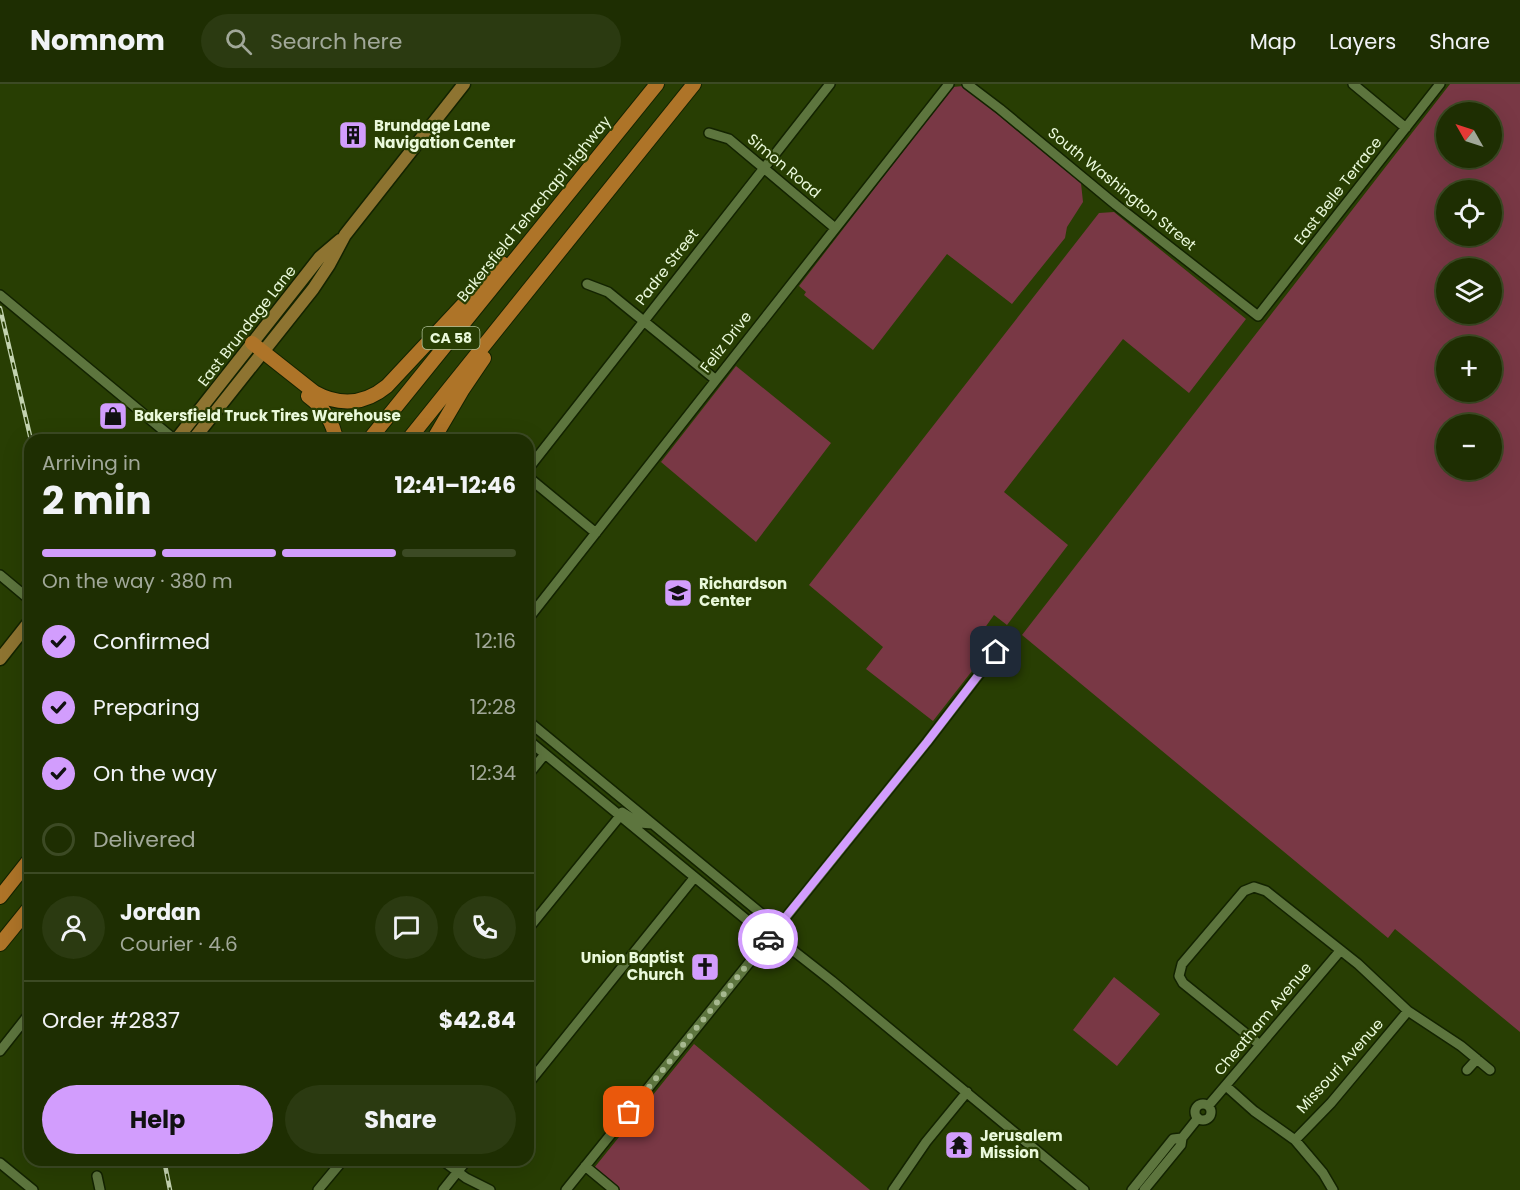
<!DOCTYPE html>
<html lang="en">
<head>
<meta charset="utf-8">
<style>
  :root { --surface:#1e2e02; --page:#2b3a11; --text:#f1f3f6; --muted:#a1a899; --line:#3c4a24; --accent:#d29dfd }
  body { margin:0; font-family:Poppins,sans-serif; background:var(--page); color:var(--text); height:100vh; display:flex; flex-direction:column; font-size:22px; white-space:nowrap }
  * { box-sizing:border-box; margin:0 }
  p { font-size:20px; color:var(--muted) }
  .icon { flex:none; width:33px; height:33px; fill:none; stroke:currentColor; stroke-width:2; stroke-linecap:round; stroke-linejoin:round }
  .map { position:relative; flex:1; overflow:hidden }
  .sheet { position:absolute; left:24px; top:350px; width:510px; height:732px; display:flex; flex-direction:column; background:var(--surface); border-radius:18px; box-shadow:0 6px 24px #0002,0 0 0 2px var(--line) }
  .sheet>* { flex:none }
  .needle { width:39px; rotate:309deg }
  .buttons { position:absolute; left:1436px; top:18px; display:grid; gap:12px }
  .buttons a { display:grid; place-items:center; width:66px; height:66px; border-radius:50%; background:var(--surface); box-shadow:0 6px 24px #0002,0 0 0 2px var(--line); font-size:30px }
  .pin { position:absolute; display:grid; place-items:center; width:51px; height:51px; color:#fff; margin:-26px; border-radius:12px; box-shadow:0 3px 9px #0006 }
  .courier { position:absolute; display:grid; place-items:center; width:60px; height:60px; margin:-30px; border:4px solid #d29dfd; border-radius:50%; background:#fff; color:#222; box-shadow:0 2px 8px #0007 }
  .head em { font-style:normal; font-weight:700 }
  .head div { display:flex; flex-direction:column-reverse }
  .head { display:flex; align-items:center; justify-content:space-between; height:102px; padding:0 18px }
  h1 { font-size:39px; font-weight:700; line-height:45px }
  .bar { display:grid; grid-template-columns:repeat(4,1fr); gap:9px 6px; align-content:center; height:72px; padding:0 18px }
  .bar i { height:8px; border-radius:4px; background:var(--line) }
  .bar .active { background:var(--accent) }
  .bar p { grid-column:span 4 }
  .line { display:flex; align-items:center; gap:15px; padding:0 18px; border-top:2px solid var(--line) }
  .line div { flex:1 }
  .round { display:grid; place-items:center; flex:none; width:63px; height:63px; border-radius:32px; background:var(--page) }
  ol { padding:0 18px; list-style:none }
  li { display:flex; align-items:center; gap:18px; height:66px }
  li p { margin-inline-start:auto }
  li .icon { padding:6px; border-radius:50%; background:var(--accent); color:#111; stroke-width:4 }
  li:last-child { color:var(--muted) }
  li i { width:33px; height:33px; border:3px solid var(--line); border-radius:50% }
  .cta { display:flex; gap:12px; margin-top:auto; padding:12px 18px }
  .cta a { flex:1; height:69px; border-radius:36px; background:var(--accent); color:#111; font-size:24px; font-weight:700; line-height:69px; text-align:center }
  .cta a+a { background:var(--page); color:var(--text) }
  header { display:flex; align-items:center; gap:36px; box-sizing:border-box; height:84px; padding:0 30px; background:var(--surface); border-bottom:2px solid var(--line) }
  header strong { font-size:28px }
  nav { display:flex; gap:33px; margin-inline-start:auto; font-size:21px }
  .search { width:420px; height:54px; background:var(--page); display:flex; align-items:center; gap:15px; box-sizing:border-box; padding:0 21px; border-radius:33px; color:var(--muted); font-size:22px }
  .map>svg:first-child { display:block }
  .green { fill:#793845; fill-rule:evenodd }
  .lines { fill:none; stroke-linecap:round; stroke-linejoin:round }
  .minor-casing { stroke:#132300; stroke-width:12 }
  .major-casing { stroke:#132300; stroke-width:15 }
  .highway-casing { stroke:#132300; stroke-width:16 }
  .minor { stroke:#5d753e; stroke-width:9 }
  .major { stroke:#8e7431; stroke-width:12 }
  .highway { stroke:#ae7428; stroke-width:14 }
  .rail-casing { stroke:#c3d3b0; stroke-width:4.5 }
  .rail { stroke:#283e03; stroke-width:2; stroke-dasharray:7; stroke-linecap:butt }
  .done { stroke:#a6b88f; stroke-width:6; stroke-dasharray:0 10.8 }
  .route { stroke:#d29dfd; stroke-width:8 }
  .labels { text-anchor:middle; stroke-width:4.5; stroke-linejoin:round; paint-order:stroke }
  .shield { fill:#283e03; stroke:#b0c19a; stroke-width:1.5 }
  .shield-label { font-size:14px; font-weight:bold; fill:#eaf9db }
  .poi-label { font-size:15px; font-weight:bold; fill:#eaf9db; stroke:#283e03; text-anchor:start }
  .street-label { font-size:15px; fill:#eaf9db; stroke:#283e03 }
</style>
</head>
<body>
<header>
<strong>Nomnom</strong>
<div class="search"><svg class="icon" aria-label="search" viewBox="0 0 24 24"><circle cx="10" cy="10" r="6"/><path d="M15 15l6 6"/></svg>Search here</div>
<nav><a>Map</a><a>Layers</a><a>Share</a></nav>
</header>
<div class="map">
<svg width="1520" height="1106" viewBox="0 0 1520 1106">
  <rect width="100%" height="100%" fill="#283e03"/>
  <path class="green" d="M1450,0H1520V948L1395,845L1388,854L1022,551ZM1491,28V74H1446V28ZM1491,106V152H1446V106ZM1491,184V230H1446V184ZM1491,262V308H1446V262ZM1491,340V386H1446V340Z
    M963,2L1081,99L1083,118L1067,143L1065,154L1012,220L947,170L873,266L804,211L806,208L799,202L953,3Z
    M1114,128L1246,235L1189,309L1123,255L1004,408L1068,461L1007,541L994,531L979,552L986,569L933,637L866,585L883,563L809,501L1099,129Z
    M736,282L831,359L756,458L661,378Z
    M1114,893L1160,930L1117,982L1073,946Z
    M694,960L870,1106H610L590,1089Z"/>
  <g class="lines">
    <g class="minor-casing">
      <path id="minor" d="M967,0L1000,25L1116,121L1258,232L1440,0
        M1353,0L1406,44
        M709,49L729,55L835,144
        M587,200L608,208L716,296
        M0,211L175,356
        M528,385L830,0
        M528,393L596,449
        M0,491L30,516
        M528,535L949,0
        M528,637L769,836L772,850
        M528,656L759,846L772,850L832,897L1084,1106
        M528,691L545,670
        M622,728L640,739L652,740
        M528,845L620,732
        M1260,961L1183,899L1179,892L1182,880L1244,807L1254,803L1266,807L1358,880L1408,927L1461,962L1490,986
        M0,967L30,929
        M1467,986L1477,975
        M528,1000L694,794
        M1226,1002L1254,1027L1295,1056L1323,1089L1333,1106
        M1195 1028a8 8 0 1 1 16 0a8 8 0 1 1-16 0Z
        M1209,1021L1340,867
        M1295,1056L1331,1019L1408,927
        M442,1076L466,1094L490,1106
        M0,1079L33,1106
        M585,1082L614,1106
        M97,1092L100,1106
        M318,1106L343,1076
        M443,1106L467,1076
        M566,1106L927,658L1010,550
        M893,1106L926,1058L967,1008
        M1132,1106L1173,1055L1182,1054
        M1144,1106L1181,1061L1182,1054L1198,1034"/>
    </g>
    <g class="major-casing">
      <path id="major" d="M176,356L320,173L340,156
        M193,356L313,205L329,181L345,151L464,0
        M0,575L30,537"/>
    </g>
    <g class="highway-casing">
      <path id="highway" d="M252,259L314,308C339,322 364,321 387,302L502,179
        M308,312C323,323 333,337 336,356
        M369,356L657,0
        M408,356L694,0
        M433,356L463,305L484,274
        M0,813L30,775
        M0,860L30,823"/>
    </g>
    <use href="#minor" class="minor"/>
    <use href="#major" class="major"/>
    <use href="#highway" class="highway"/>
    <g class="rail-casing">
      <path id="rail" d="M0,224L31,356
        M164,1076L170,1106"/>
    </g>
    <use href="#rail" class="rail"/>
  </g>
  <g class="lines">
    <path class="done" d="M629,1028L768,855"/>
    <path class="route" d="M768,855L927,658L996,568"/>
  </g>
  <defs>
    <g id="building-square" transform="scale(1.5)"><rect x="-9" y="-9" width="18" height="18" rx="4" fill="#d29dfd" stroke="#283e03"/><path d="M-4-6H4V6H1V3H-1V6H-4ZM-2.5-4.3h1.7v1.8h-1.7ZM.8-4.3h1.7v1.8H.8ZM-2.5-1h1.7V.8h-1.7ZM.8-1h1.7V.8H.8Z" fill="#111"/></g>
    <g id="shop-square" transform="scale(1.5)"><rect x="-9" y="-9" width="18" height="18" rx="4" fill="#d29dfd" stroke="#283e03"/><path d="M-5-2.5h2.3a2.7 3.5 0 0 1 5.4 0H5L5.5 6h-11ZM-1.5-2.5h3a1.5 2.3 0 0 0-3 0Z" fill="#111"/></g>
    <g id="school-square" transform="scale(1.5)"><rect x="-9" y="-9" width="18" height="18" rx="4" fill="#d29dfd" stroke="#283e03"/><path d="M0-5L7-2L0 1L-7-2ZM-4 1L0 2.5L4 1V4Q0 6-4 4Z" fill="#111"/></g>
    <g id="church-square" transform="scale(1.5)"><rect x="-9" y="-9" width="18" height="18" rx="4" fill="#d29dfd" stroke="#283e03"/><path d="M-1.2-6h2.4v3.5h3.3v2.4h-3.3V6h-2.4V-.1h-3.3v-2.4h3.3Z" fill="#111"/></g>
    <g id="temple-square" transform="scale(1.5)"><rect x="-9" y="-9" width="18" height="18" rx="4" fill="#d29dfd" stroke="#283e03"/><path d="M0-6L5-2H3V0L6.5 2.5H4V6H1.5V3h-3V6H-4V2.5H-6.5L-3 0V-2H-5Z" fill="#111"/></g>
  </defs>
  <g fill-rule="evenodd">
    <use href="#building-square" x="353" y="51"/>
    <use href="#shop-square" x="113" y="332"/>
    <use href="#school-square" x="678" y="509"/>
    <use href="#church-square" x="705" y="883"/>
    <use href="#temple-square" x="959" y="1061"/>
  </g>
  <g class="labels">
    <rect class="shield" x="422.5" y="243" width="57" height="22" rx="4.5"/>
    <g class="shield-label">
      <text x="451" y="259">CA 58</text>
    </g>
    <g class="poi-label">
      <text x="374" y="47">Brundage Lane<tspan x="374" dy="17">Navigation Center</tspan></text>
      <text x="134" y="337">Bakersfield Truck Tires Warehouse</text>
      <text x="699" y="505">Richardson<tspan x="699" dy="17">Center</tspan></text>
      <text x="684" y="879" text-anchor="end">Union Baptist<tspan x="684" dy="17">Church</tspan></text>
      <text x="980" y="1057">Jerusalem<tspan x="980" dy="17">Mission</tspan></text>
    </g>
    <g class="street-label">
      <text transform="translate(784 82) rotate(40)" y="5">Simon Road</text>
      <text transform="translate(1122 105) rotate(39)" y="5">South Washington Street</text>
      <text transform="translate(1338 107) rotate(-52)" y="5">East Belle Terrace</text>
      <text transform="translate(534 125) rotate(-51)" y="5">Bakersfield Tehachapi Highway</text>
      <text transform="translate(667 183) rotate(-52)" y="5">Padre Street</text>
      <text transform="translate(247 242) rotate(-52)" y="5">East Brundage Lane</text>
      <text transform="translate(726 258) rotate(-52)" y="5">Feliz Drive</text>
      <text transform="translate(1263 935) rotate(-50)" y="5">Cheatham Avenue</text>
      <text transform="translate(1340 982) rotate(-48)" y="5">Missouri Avenue</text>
    </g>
  </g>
</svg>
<div class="buttons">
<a><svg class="needle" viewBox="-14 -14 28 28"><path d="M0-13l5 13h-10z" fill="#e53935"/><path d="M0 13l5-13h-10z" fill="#a1a899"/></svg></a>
<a><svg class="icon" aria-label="locate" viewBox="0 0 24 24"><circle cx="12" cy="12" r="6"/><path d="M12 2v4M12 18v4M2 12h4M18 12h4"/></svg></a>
<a><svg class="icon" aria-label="layers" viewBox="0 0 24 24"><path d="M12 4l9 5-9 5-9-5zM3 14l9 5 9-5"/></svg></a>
<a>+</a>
<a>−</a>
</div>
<div class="pin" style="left:629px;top:1028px;background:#ea580c"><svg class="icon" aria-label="bag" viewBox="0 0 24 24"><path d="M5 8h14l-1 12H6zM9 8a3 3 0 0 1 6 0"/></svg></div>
<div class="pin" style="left:996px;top:568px;background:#1f2937"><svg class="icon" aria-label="home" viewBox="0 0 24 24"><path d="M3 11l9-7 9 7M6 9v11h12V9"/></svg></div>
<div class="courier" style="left:768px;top:855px"><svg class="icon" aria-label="car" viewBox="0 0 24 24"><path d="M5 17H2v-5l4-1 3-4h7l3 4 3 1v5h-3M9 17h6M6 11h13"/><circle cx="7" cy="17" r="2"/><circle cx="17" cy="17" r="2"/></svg></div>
<section class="sheet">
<div class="head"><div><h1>2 min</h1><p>Arriving in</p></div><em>12:41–12:46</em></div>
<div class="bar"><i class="active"></i><i class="active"></i><i class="active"></i><i></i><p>On the way · 380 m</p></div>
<ol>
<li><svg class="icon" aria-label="check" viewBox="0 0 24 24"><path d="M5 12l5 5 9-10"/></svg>Confirmed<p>12:16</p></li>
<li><svg class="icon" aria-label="check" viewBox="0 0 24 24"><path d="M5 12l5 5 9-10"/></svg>Preparing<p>12:28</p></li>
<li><svg class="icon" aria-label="check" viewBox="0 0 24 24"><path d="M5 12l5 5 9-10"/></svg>On the way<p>12:34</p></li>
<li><i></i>Delivered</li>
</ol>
<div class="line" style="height:108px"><a class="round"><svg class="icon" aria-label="person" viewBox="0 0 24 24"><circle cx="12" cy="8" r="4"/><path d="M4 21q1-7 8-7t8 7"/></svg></a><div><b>Jordan</b><p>Courier · 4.6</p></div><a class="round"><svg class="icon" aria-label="chat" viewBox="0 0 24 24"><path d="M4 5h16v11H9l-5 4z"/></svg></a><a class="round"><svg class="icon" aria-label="phone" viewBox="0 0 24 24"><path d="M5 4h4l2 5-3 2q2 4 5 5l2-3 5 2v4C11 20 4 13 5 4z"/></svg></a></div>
<div class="line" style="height:78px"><div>Order #2837</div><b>$42.84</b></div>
<div class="cta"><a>Help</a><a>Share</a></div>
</section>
</div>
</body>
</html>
